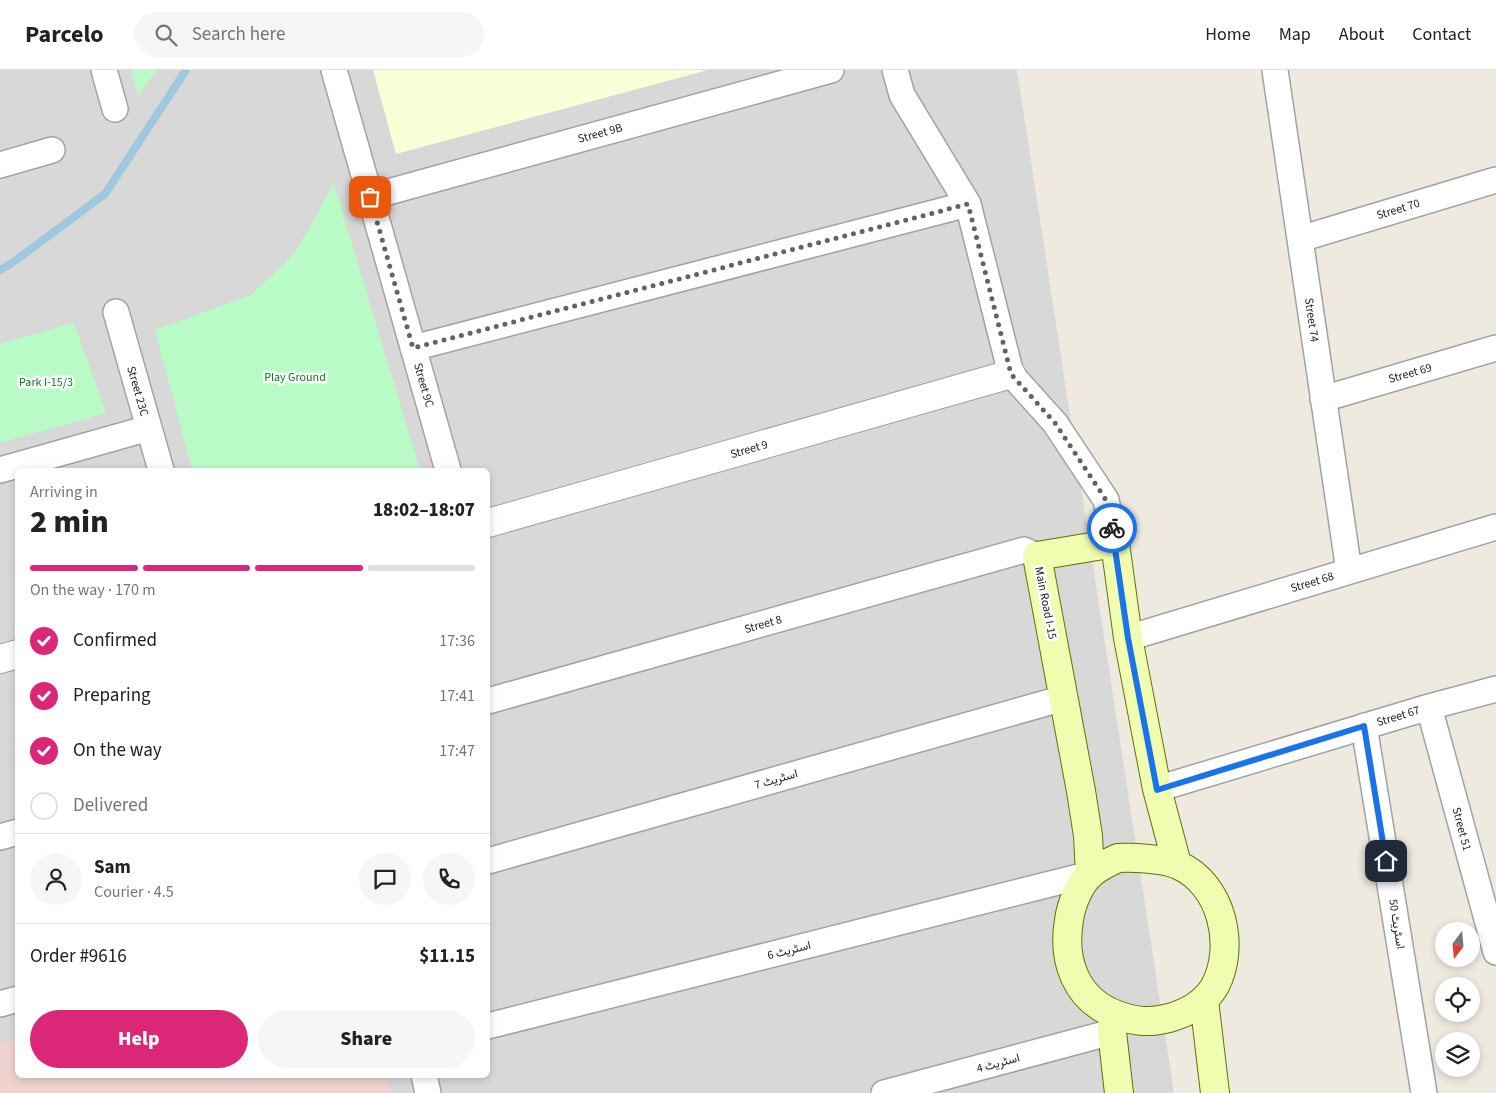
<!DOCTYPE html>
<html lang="en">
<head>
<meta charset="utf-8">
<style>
  :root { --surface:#fff; --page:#f6f6f6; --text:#222; --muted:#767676; --line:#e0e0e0; --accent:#db2777 }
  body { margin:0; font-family:"Source Sans 3",Vazirmatn,sans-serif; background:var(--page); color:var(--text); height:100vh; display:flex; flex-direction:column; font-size:19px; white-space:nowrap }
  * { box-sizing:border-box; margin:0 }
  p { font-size:16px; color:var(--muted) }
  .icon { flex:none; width:28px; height:28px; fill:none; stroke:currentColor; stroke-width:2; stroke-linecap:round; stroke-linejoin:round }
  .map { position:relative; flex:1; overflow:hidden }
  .side { position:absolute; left:15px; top:398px; width:475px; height:610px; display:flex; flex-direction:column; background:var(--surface); border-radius:8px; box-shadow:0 2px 8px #0003 }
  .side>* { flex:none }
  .needle { width:32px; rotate:196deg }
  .controls { position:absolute; left:1435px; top:852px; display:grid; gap:10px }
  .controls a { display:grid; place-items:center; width:45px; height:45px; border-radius:50%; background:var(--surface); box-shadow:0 2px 8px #0003; font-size:25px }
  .pin { position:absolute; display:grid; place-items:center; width:42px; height:42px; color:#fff; margin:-21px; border-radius:10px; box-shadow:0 2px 8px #0006 }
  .courier { position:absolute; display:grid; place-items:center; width:50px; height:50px; margin:-25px; border:4px solid #1a73e8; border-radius:50%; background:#fff; color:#222; box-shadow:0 1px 6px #0007 }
  .overview em { font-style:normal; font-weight:800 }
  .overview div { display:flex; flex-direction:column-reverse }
  .overview { display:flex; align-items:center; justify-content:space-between; height:85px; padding:0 15px }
  h1 { font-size:32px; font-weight:800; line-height:38px }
  .bar { display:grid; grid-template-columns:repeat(4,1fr); gap:8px 5px; align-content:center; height:60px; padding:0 15px }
  .bar i { height:6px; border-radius:4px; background:var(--line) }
  .bar .current { background:var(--accent) }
  .bar p { grid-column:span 4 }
  .line { display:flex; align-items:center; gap:12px; padding:0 15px; border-top:1px solid var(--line) }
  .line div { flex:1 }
  .round { display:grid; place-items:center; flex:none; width:52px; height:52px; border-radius:26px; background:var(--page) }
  ol { padding:0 15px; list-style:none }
  li { display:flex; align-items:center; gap:15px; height:55px }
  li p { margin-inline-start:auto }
  li .icon { padding:5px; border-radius:50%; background:var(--accent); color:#fff; stroke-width:4 }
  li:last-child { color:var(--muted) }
  li i { width:28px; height:28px; border:2px solid var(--line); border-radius:50% }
  .primary-button { display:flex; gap:10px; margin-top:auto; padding:10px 15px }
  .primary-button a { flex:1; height:58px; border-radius:30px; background:var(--accent); color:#fff; font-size:20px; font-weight:800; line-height:58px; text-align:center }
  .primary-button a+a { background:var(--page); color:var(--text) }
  header { display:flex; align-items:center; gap:30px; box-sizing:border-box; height:70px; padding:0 25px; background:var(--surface); border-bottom:1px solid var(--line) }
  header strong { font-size:24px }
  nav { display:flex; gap:28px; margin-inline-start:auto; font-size:18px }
  .search { width:350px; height:45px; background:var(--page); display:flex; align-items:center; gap:12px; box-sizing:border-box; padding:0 18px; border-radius:28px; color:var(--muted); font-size:19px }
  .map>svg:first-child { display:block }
  .residential { fill:#d9d8d8; fill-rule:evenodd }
  .commercial { fill:#f0d3ce }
  .education { fill:#fbffd8 }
  .park { fill:#b9fbc6 }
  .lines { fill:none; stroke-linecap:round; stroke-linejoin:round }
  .stream { stroke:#9ec8de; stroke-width:8 }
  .minor-casing { stroke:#a2a2a2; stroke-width:28 }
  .tertiary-casing { stroke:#a2a2a2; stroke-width:30 }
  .secondary-casing { stroke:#5b7400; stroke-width:30 }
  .minor { stroke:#fff; stroke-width:25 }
  .tertiary { stroke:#fff; stroke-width:28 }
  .secondary { stroke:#f0fcb0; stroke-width:28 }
  .done { stroke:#656360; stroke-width:5; stroke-dasharray:0 9 }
  .route { stroke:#1a73e8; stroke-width:6 }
  .labels { text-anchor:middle; stroke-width:5; stroke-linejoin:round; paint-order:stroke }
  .street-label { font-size:12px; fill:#1b1b1b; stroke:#fff }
  .park-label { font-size:12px; fill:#077c1d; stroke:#fff }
</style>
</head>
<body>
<header>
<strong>Parcelo</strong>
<div class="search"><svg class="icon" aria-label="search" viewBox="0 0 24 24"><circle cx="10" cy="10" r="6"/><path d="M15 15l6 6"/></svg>Search here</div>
<nav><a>Home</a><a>Map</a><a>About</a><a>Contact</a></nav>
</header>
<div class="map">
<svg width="1496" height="1023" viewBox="0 0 1496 1023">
  <rect width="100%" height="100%" fill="#eeeae0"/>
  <path class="residential" d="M0,0H1017L1174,1023H0ZM18,400H488V1005H18Z"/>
  <path class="commercial" d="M17,968L18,1005H386L391,1023H0V973Z"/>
  <path class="education" d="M373,0H708L396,84Z"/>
  <path class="park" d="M131,0H157L138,26Z
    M334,114L420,400H192L155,260L251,225L294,184Z
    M74,253L106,343L0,373V274Z"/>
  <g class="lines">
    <path class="stream" d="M0,200L12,193L105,124L186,0"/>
    <g class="minor-casing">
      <path id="minor" d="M104,0L115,39
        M334,0L448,400
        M895,0L902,25L968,134L1011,304L1055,353L1106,430L1115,473
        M1275,0L1349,501
        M0,95L52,80
        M370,127L831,0
        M1300,169L1496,110
        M116,242L161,400
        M413,278L968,134
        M1323,329L1496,278
        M0,400L149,358
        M1128,568L1496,457
        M488,631L1024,480L1037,486
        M1429,637L1496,882
        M1364,656L1424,1023
        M1157,719L1429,637L1496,619
        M0,767L18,762
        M488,791L1064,628
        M0,934L18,929
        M488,956L1090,804
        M424,1005L428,1023
        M884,1023L1112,962"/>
    </g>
    <g class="tertiary-casing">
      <path id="tertiary" d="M488,453L1011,304
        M0,589L18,584"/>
    </g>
    <g class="secondary-casing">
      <path id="secondary" d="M1118,788C1133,787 1165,789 1178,795C1222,814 1236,876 1215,916C1205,933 1187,943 1169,948C1150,953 1136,952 1117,945C1076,930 1062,891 1069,850C1071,835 1080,812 1092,803C1100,796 1109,792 1118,788Z
        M1090,804L1088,766L1081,721L1037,486L1115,473L1128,568L1157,719L1177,794
        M1204,930L1215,1023
        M1113,944L1112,962L1119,1023"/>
    </g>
    <use href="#minor" class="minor"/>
    <use href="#tertiary" class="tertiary"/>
    <use href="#secondary" class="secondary"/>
  </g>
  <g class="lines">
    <path class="done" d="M370,127L413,278L968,134L1011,304L1055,353L1106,430L1112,458"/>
    <path class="route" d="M1112,458L1128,568L1157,720L1364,656L1386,791"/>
  </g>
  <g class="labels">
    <g class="street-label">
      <text transform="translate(600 63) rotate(-15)" y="4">Street 9B</text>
      <text transform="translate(1398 139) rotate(-17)" y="4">Street 70</text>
      <text transform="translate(1312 250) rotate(82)" y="4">Street 74</text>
      <text transform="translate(1410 303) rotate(-16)" y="4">Street 69</text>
      <text transform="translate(424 315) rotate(74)" y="4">Street 9C</text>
      <text transform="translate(138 321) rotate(74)" y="4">Street 23C</text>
      <text transform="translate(749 379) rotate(-16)" y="4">Street 9</text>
      <text transform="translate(1312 512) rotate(-17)" y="4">Street 68</text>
      <text transform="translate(1046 533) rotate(79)" y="4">Main Road I-15</text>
      <text transform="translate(763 554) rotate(-16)" y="4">Street 8</text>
      <text transform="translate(1398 646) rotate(-17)" y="4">Street 67</text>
      <text transform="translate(776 709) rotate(-16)" y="4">اسٹریٹ 7</text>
      <text transform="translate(1462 759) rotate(75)" y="4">Street 51</text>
      <text transform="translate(1397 854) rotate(81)" y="4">اسٹریٹ 50</text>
      <text transform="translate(789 880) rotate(-14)" y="4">اسٹریٹ 6</text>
      <text transform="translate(998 993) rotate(-15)" y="4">اسٹریٹ 4</text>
    </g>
    <g class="park-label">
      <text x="295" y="311">Play Ground</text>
      <text x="46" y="316">Park I-15/3</text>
    </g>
  </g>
</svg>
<div class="controls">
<a><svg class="needle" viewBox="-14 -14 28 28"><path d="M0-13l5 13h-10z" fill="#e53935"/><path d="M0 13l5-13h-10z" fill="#767676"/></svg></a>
<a><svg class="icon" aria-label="locate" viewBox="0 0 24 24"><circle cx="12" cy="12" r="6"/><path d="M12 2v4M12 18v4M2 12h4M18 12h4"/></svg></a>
<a><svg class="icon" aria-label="layers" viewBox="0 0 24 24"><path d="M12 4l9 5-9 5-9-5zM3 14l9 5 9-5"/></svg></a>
</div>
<div class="pin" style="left:370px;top:127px;background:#ea580c"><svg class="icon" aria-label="bag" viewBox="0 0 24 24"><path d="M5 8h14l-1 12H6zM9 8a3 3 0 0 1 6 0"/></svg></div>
<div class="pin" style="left:1386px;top:791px;background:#1f2937"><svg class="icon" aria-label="home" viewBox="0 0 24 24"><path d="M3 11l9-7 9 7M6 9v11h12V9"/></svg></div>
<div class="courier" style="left:1112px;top:458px"><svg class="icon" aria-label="bike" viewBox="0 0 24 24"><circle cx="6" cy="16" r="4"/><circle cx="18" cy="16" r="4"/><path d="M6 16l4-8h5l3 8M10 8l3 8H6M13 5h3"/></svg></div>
<section class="side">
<div class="overview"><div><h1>2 min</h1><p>Arriving in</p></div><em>18:02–18:07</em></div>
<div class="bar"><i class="current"></i><i class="current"></i><i class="current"></i><i></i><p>On the way · 170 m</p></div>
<ol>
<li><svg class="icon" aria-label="check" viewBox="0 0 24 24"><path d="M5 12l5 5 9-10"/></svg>Confirmed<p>17:36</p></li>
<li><svg class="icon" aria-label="check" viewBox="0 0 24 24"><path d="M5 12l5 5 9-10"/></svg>Preparing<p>17:41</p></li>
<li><svg class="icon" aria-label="check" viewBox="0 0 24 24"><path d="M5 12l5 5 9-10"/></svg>On the way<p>17:47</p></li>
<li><i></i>Delivered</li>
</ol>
<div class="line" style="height:90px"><a class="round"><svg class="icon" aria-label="person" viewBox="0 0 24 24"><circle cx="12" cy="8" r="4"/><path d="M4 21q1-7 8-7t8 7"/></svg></a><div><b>Sam</b><p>Courier · 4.5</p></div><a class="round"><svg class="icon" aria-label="chat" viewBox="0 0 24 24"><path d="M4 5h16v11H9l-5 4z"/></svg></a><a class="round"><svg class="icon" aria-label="phone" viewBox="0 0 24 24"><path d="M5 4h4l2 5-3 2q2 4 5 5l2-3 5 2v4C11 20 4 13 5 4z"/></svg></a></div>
<div class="line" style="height:65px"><div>Order #9616</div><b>$11.15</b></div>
<div class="primary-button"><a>Help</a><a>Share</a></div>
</section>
</div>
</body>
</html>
